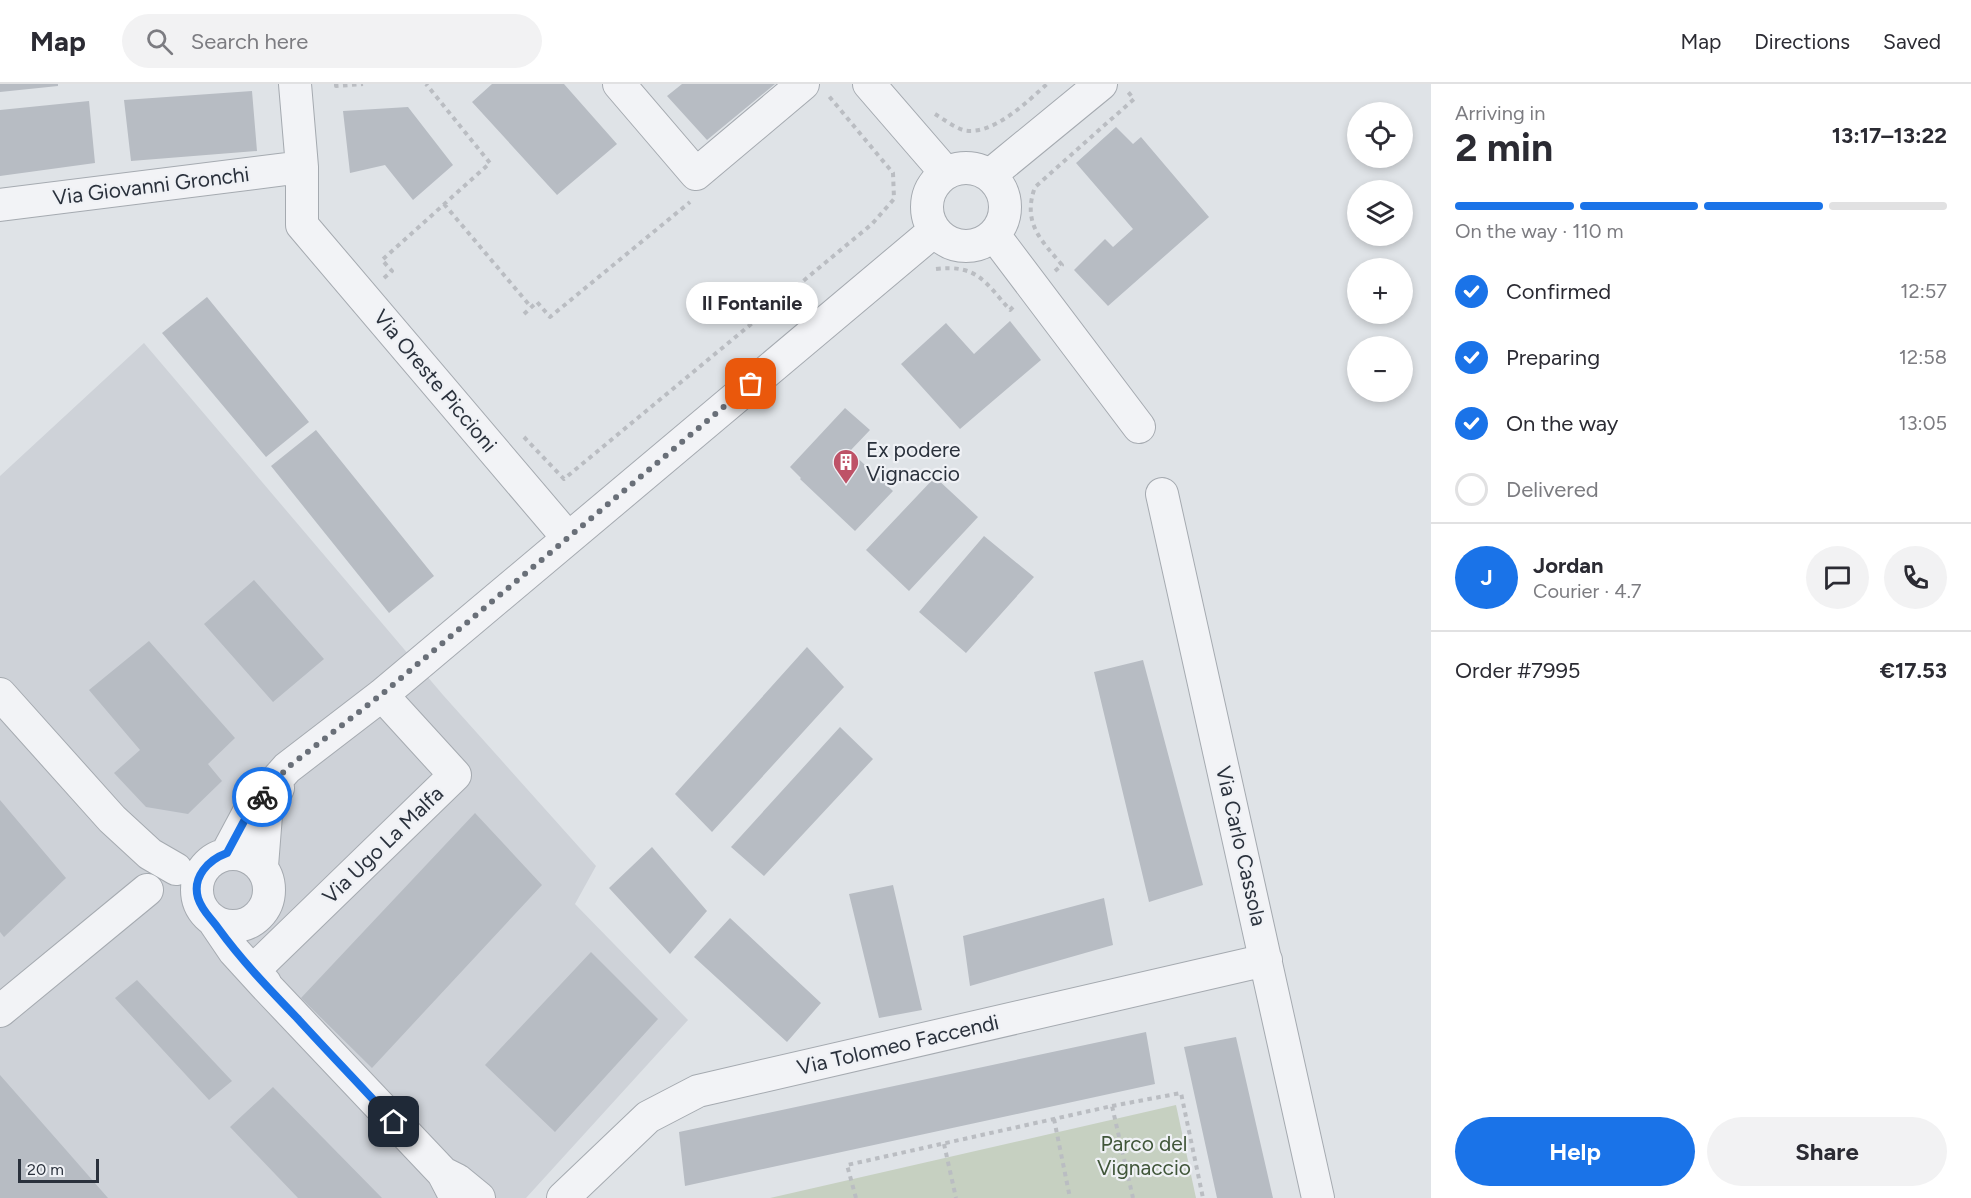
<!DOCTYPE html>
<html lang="en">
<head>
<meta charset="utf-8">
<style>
  :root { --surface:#fff; --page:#f2f2f3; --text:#2b2b33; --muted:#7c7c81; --line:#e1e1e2; --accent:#1a73e8 }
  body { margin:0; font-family:Figtree,sans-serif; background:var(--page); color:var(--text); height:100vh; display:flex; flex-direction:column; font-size:22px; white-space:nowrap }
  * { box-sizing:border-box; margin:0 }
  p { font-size:20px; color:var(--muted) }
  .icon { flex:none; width:33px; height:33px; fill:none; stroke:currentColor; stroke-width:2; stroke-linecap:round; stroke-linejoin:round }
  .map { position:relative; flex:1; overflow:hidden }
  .details { display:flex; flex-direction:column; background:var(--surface); width:540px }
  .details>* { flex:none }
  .tools { position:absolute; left:1347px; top:18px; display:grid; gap:12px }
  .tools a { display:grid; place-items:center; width:66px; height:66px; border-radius:50%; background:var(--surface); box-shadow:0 3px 9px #0003; font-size:30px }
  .scale { position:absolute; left:18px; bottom:15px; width:81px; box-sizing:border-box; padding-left:6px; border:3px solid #2a313c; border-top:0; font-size:16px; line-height:21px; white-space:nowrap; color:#2a313c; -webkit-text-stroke:4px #eff1f5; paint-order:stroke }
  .pin { position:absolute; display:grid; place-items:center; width:51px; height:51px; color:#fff; margin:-26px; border-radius:12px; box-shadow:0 3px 9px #0006 }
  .courier { position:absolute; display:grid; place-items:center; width:60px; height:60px; margin:-30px; border:4px solid #1a73e8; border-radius:50%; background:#fff; color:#222; box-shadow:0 2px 8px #0007 }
  .bubble { position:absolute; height:42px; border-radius:21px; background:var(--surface); box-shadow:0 3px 9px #0003; font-size:20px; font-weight:700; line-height:42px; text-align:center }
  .overview em { font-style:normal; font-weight:700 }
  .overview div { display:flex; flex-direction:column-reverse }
  .overview { display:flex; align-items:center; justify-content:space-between; height:102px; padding:0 24px }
  h1 { font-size:39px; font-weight:700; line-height:45px }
  .bar { display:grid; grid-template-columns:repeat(4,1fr); gap:9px 6px; align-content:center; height:72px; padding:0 24px }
  .bar i { height:8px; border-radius:4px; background:var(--line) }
  .bar .active { background:var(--accent) }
  .bar p { grid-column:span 4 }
  .line { display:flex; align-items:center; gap:15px; padding:0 24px; border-top:2px solid var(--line) }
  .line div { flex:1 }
  .round { display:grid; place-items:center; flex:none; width:63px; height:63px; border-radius:32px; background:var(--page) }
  ol { padding:0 24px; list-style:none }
  li { display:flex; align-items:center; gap:18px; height:66px }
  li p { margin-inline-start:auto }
  li .icon { padding:6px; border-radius:50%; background:var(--accent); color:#fff; stroke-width:4 }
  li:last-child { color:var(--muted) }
  li i { width:33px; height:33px; border:3px solid var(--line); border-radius:50% }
  .button { display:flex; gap:12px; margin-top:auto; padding:12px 24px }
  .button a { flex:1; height:69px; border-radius:36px; background:var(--accent); color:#fff; font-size:24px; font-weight:700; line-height:69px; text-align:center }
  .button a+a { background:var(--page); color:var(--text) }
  header { display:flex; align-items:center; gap:36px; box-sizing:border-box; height:84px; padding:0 30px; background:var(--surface); border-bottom:2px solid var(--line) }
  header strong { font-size:28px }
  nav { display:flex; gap:33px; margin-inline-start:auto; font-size:21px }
  .search { width:420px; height:54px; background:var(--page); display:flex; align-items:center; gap:15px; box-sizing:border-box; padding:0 21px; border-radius:33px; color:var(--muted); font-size:22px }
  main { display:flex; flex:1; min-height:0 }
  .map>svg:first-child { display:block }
  .built { fill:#ced2d8 }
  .green { fill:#c6d0c1 }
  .building { fill:#b7bcc3 }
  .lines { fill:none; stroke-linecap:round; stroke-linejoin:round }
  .street-casing { stroke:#a5aab0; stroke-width:34 }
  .path { stroke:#babdc2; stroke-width:4; stroke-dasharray:4.5 4.5; stroke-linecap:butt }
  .street { stroke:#f2f3f6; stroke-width:32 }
  .done { stroke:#696f78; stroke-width:6; stroke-dasharray:0 10.8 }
  .route { stroke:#1a73e8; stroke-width:8 }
  .labels { text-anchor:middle; stroke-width:4.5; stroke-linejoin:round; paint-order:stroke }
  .street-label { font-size:21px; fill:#2a313c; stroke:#eff1f5 }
  .poi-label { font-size:21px; fill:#2a313c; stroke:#eff1f5; text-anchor:start }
  .park-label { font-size:21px; fill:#405639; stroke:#eff1f5 }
</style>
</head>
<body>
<header>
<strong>Map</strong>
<div class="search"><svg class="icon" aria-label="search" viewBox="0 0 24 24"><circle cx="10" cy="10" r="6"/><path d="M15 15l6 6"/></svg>Search here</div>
<nav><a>Map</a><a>Directions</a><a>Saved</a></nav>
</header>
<main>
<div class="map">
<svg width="1431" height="1114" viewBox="0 0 1431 1114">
  <rect width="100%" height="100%" fill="#dfe3e7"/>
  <path class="built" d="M144,259L443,611L596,782L575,820L688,936L526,1114H0V392Z"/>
  <path class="green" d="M1176,1021L1196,1114H770Z"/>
  <path class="building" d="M0,0H58V2L0,8Z
    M492,0H564L617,60L557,111L472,18Z
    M682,0H775L707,56L667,12Z
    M252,7L257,67L131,77L124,16Z
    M89,17L95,79L0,92V26Z
    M408,23L453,81L413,116L385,81L350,89L343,27Z
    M1116,43L1133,60L1141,53L1209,133L1108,222L1074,186L1105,155L1113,163L1133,145L1076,79Z
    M207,213L309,338L266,373L162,249Z
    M1010,237L1041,276L960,345L901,280L946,239L974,270Z
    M845,324L870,346L850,367L893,407L855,447L800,395L801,394L790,383Z
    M316,346L434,492L389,529L271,382Z
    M935,393L978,433L909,507L866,466Z
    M984,452L1034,493L966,569L919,528Z
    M254,496L324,575L273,618L204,540Z
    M149,557L235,654L208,680L222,697L188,730L146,723L114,689L140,666L89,606Z
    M807,563L844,603L712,748L675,710Z
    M1143,576L1203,801L1149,818L1094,588Z
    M840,643L873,675L764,792L731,763Z
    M0,716L66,794L4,853L0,848Z
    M475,729L542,801L372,984L301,914Z
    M652,763L707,827L670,870L609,804Z
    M893,801L922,926L879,934L849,810Z
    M1104,814L1113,861L970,902L963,852Z
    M730,834L821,919L787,958L694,873Z
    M591,868L658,935L555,1048L485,981Z
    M137,896L232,997L209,1016L115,914Z
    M1146,948L1155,1000L685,1102L679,1048Z
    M1236,953L1273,1114H1217L1184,963Z
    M0,991L66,1066L108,1114H0Z
    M273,1003L382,1114H298L230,1043Z"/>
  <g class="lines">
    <g class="street-casing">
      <path id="street" d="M295,0L302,83V141L568,454
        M619,0L696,90L803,0
        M869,0L946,89
        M927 123a39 39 0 1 1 78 0a39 39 0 1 1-78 0Z
        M990,91L1101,0
        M0,121L302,83
        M994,151L1139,343
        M1162,410L1318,1114
        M0,610L112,735L150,770L176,785
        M227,769L250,726L287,684L382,611L934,147
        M197 806a36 36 0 1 1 72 0a36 36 0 1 1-72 0Z
        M262,782L266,731L278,704
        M213,836L234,867L265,901V899
        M259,881L455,691L382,611
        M265,901L443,1089
        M0,927L147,806
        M456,1114L443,1089L457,1096L479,1114
        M563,1114L648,1033L698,1007L1266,876"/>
    </g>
    <path class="path" d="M336,0V2L363,0
      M935,30C943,35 954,43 963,46C992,53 1028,17 1047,0
      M444,120L531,223
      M936,185C977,180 985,198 1010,226L1013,223
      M1055,187L1062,181C1041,156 1022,139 1035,103L1134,15L1128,8
      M384,194L392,187L382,176L490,79L426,0
      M524,230L537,218L550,233L690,118
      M524,353L564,395L872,140L894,115L893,89L828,11
      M1112,1022L1181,1009L1203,1114
      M1054,1035L1070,1114
      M944,1060L956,1114
      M856,1114L847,1081L1112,1022L1133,1114"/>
    <use href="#street" class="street"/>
  </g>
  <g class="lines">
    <path class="done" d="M262,713L287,684L382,610L751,300"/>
    <path class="route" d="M262,713L250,726L227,769C208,776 192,793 198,814C202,827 211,834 218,844C242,877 269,905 297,934C329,969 362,1003 394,1038"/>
  </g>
  <defs>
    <g id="building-pin" transform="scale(1.35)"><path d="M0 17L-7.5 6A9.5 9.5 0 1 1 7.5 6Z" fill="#be5267" stroke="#eff1f5"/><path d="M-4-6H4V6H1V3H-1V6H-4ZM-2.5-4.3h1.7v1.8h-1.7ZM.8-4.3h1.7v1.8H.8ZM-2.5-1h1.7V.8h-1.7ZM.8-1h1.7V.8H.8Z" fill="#fff"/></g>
  </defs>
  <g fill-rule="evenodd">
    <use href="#building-pin" x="846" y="378"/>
  </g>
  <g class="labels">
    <g class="street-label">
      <text transform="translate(151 102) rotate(-7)" y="7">Via Giovanni Gronchi</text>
      <text transform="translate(435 297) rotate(50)" y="7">Via Oreste Piccioni</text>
      <text transform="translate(383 761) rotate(-44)" y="7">Via Ugo La Malfa</text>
      <text transform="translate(1241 762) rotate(77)" y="7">Via Carlo Cassola</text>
      <text transform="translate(898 961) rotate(-13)" y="7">Via Tolomeo Faccendi</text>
    </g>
    <g class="poi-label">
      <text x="866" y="373">Ex podere<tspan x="866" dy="24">Vignaccio</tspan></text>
    </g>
    <g class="park-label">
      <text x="1144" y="1067">Parco del<tspan x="1144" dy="24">Vignaccio</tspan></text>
    </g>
  </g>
</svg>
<div class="tools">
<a><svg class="icon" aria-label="locate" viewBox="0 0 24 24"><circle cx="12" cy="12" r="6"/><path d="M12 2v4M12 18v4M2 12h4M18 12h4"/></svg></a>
<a><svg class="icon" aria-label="layers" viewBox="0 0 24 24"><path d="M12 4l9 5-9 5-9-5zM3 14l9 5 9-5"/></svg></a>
<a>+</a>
<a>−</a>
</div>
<div class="scale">20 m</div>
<div class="pin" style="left:751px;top:300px;background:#ea580c"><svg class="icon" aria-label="bag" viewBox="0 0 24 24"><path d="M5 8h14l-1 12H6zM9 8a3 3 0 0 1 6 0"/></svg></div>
<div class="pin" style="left:394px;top:1038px;background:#1f2937"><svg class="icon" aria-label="home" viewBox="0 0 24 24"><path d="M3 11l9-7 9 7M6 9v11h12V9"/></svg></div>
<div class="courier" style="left:262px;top:713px"><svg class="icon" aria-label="bike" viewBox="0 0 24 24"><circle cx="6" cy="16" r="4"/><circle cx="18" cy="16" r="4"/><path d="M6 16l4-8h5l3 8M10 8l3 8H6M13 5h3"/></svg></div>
<div class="bubble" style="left:686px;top:198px;width:132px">Il Fontanile</div>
</div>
<section class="details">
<div class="overview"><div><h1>2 min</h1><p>Arriving in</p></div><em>13:17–13:22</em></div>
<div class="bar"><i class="active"></i><i class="active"></i><i class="active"></i><i></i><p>On the way · 110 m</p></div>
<ol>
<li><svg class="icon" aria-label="check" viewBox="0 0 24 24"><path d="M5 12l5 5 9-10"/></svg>Confirmed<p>12:57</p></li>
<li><svg class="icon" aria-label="check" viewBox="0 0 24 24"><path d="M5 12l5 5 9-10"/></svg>Preparing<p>12:58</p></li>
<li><svg class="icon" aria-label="check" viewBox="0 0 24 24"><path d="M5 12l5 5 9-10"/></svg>On the way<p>13:05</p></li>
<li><i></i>Delivered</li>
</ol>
<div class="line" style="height:108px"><b class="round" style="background:var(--accent);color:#fff">J</b><div><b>Jordan</b><p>Courier · 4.7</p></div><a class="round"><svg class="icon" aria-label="chat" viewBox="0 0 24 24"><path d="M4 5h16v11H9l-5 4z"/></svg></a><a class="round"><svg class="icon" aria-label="phone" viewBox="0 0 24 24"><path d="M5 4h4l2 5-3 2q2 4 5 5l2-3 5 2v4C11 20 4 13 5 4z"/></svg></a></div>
<div class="line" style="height:78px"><div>Order #7995</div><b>€17.53</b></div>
<div class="button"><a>Help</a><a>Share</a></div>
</section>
</main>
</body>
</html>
